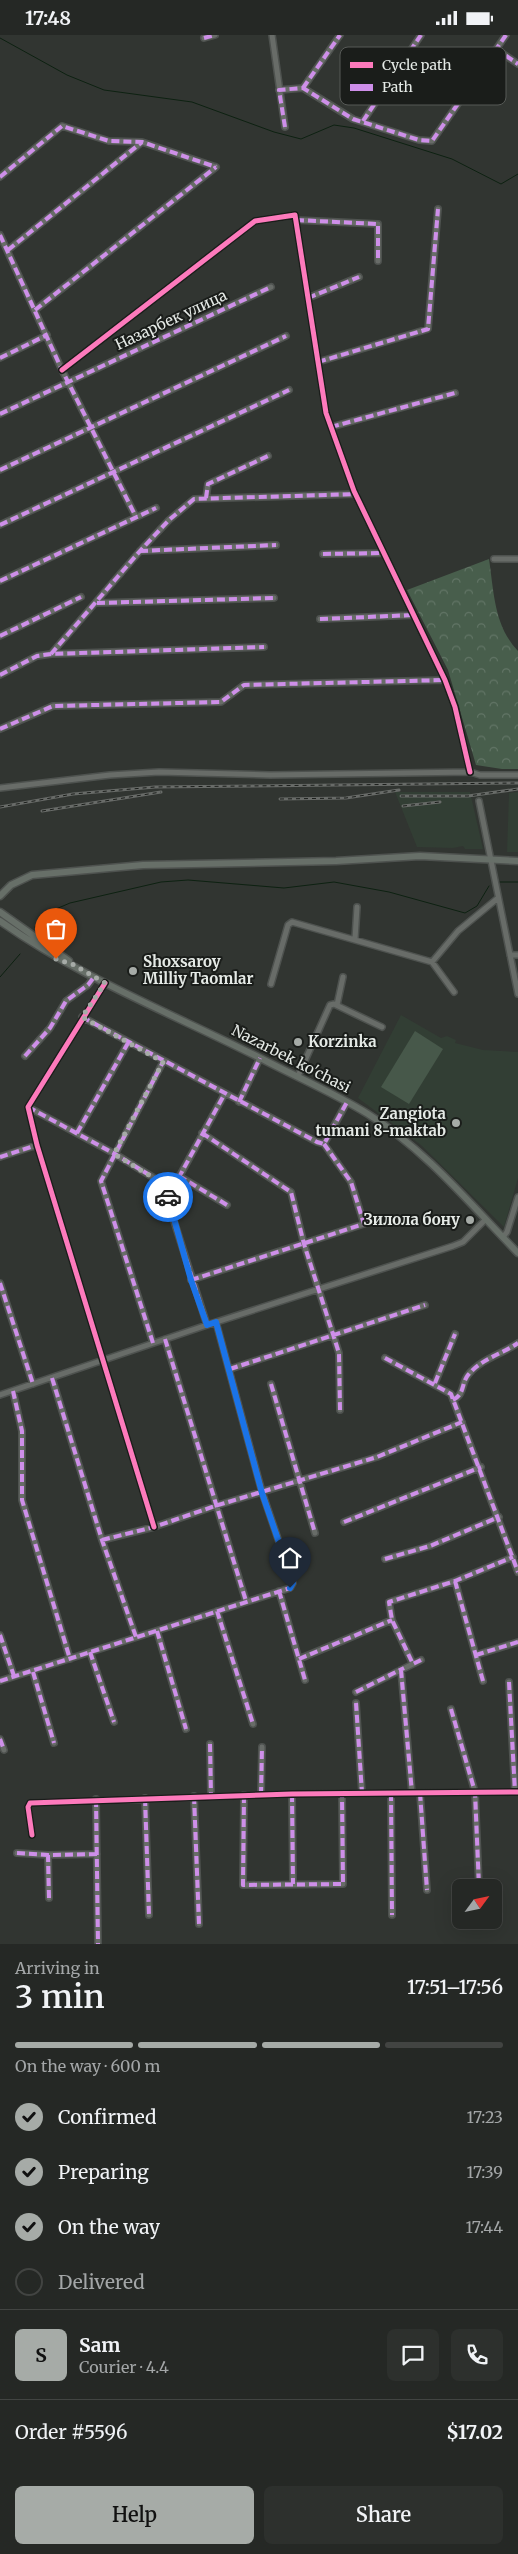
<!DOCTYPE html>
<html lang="en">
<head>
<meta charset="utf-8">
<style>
  :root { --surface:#252825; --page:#2d302d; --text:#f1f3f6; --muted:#a3a6a7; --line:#424442; --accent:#a6aba7 }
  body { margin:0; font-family:Merriweather,serif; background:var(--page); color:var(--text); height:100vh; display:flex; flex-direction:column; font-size:19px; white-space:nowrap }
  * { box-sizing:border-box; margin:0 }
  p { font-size:16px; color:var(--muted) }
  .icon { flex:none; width:28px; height:28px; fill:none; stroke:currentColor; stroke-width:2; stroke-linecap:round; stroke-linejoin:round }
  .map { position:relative; height:1909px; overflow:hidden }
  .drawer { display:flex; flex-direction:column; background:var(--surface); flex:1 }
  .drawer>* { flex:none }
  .needle { width:32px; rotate:57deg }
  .controls { position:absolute; left:452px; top:1844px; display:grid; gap:10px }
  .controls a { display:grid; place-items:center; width:50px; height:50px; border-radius:8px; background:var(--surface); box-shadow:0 5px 20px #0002,0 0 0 1px var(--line); font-size:25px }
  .pin { position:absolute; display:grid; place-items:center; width:42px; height:42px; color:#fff; margin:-51px -21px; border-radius:50% 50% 50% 0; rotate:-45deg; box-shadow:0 0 5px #0007 }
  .pin .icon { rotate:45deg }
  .courier { position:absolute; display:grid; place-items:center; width:50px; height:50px; margin:-25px; border:4px solid #1a73e8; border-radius:50%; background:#fff; color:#222; box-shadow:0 1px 6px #0007 }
  .summary em { font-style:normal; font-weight:600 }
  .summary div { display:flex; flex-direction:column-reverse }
  .summary { display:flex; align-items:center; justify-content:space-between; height:85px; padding:0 15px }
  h1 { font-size:32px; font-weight:600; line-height:38px }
  .bar { display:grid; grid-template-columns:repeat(4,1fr); gap:8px 5px; align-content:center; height:60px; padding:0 15px }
  .bar i { height:6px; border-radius:4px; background:var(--line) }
  .bar .on { background:var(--accent) }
  .bar p { grid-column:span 4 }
  .line { display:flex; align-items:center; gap:12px; padding:0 15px; border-top:1px solid var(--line) }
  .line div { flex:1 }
  .round { display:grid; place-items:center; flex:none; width:52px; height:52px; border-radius:8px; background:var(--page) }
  ol { padding:0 15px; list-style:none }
  li { display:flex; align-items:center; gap:15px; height:55px }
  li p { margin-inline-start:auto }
  li .icon { padding:5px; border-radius:50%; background:var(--accent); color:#111; stroke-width:4 }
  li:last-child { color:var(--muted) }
  li i { width:28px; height:28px; border:2px solid var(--line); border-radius:50% }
  .cta { display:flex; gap:10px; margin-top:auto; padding:10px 15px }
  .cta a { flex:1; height:58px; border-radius:8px; background:var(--accent); color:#111; font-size:20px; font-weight:600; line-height:58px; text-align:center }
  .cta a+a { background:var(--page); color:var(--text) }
  .status { display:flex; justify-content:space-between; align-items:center; height:35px; padding:0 25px; background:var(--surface); direction:ltr }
  .status svg { height:14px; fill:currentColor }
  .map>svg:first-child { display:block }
  .built { fill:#323e34 }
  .forest { fill:url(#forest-crowns) }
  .park { fill:#47584a }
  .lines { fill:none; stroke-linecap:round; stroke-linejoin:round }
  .stream { stroke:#0d2111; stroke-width:1 }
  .minor-casing { stroke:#4e524f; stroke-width:8 }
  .major-casing { stroke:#4e524f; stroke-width:9 }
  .minor { stroke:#686c68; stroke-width:5 }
  .major { stroke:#676f68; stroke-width:6 }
  .rail-casing { stroke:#686b68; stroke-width:3 }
  .rail { stroke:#1a1d1a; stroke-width:1; stroke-dasharray:4; stroke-linecap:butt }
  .quiet { stroke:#ce8fe9; stroke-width:4; stroke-dasharray:8 4; stroke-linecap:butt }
  .cycleway-casing { stroke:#1a1d1a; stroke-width:8 }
  .cycleway { stroke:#fd7abc; stroke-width:5 }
  .done { stroke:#a6aba7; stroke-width:5; stroke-dasharray:0 9 }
  .route { stroke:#1a73e8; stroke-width:6 }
  .poi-dot { fill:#a6aba7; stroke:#1a1d1a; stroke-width:2 }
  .labels { text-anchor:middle; stroke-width:4; stroke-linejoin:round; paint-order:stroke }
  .street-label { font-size:15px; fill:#e5eae6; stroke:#1a1d1a }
  .poi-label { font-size:15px; font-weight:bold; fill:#e5eae6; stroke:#1a1d1a; text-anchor:start }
  .key { fill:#1a1d1a; stroke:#575a57; stroke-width:1 }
  .key-label { font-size:14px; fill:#e5eae6 }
</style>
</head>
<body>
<div class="status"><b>17:48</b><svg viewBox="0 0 49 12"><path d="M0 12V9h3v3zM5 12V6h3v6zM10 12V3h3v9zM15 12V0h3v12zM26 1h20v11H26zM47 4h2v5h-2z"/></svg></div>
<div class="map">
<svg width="518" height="1909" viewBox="0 0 518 1909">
  <defs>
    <pattern id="forest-crowns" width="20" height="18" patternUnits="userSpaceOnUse" patternTransform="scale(1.25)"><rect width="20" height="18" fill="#485e4c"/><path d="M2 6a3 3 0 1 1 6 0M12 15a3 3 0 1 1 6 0" fill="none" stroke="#627566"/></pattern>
  </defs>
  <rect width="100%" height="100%" fill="#313531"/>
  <path class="built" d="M395,757H470L483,814H465L463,811L453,813L417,812Z
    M518,757V817H507L509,758Z
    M401,980L441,1003L447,1001L456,1005L455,1008L483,1015L518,1017V1143L504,1192L421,1110L358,1063Z"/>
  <path class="forest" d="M489,524C494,557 494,591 518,616V734H502L476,730L448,635L407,555Z"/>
  <path class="park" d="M415,996L443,1014L409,1069L381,1052Z"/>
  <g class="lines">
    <path class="stream" d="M0,3L67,40L104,55L192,67L274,97L301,104L334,90L354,93L452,124L501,149L518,139
      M500,847H518
      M35,892L42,880L70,868L161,847L188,845L284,853L334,847L389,857L465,878L477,871L489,851
      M0,942L20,919"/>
    <g class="minor-casing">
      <path id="minor" d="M272,0L285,92
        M204,3L215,0
        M496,14L518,29
        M303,53L340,0
        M279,55L303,53L353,84L419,105L432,106L506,0
        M363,86L421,0
        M0,142L62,91L109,106L142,107L216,132
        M296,185L378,189V226
        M0,200L62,335L136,482
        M8,215L141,108
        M308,263L359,242
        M35,275L216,132
        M0,323L47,300
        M318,327L428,294L438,174
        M62,335L255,186L295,180L326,378L354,456L445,645L455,672L470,737
        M0,379L271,252
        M331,392L455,358
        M0,435L286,301
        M206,463L208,449L268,421
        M0,490L289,355
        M140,516L276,510
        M323,519L384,518
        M494,524H518
        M0,546L156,473
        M97,568L274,563
        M320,584L414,580
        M0,601L81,562
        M51,619L140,516L169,485L194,464L356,459
        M0,640L37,621L51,619L264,612
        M0,694L53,671L221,667L244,650L445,645
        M0,753L110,740L159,737L270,740L470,737L480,740H518
        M479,766L518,959
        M355,904L357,872
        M510,920H518
        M432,927L458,896L498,863
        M105,948L28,1072L37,1110L154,1492
        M271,949L288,890L292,887L432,927L454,957
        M337,970L343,942
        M82,982L317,1107L324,1109L347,1067
        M25,1021L50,993L66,966L88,950L94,942
        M298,1041L330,970L334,969L382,992
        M239,1067L260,1023
        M28,1072L115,1119L172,1154
        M77,1098L128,1008
        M202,1098L291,1157L304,1209L339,1318L340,1375
        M324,1109L351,1147L364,1189
        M0,1122L37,1110
        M179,1141L227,1170
        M503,1202L507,1197L518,1162
        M191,1245L376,1185
        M0,1248L33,1349
        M207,1290L167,1164L224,1060
        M165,1304L246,1566
        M153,1308L101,1146L163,1027
        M385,1323L451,1359L518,1537
        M230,1334L425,1270
        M52,1343L102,1505L136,1602
        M435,1348L455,1299
        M271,1349L315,1498
        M13,1356L22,1396V1465L70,1624
        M0,1360L207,1290L453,1211L463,1207L486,1184
        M453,1365C465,1359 461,1349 468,1340C481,1324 502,1319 518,1308
        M344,1487L481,1432
        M102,1505L154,1492L215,1471L377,1422L462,1387
        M385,1524L430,1511L499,1482
        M455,1546L483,1646
        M279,1556L305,1645
        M217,1576L253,1689
        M157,1596L186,1694
        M0,1600L14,1641
        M90,1617L114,1687
        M476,1620L518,1607
        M299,1624L392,1585
        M421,1625L413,1629L392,1585L389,1567L455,1546L513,1522
        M401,1635L412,1758
        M33,1637L54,1708
        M0,1646L290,1553L293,1548L262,1457L216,1287
        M509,1647L515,1757
        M356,1657L413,1629
        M356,1668L362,1758
        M451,1674L475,1757L479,1852
        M0,1704L4,1715
        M210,1709L211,1761
        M391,1758L392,1880
        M420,1758L427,1855
        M292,1759L293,1849
        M244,1760L243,1850L343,1849L342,1759
        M261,1760L262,1712
        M194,1761L199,1889
        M145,1763L149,1880
        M96,1764L98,1909
        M32,1800L28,1772L30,1768L292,1759L518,1757
        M17,1818L48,1820
        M49,1863L48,1820L97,1819"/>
    </g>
    <g class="major-casing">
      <path id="major" d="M0,861L11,850L32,840L143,830L336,826L420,821L518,826
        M0,877L69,926
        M0,886C82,944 178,981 268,1027C301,1044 336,1059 368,1079C427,1116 470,1169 518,1218"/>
    </g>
    <use href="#minor" class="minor"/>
    <use href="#major" class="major"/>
    <g class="rail-casing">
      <path id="rail" d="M401,761H468L518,754
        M280,764L346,763L399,755
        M403,771L440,767
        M0,772L73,759L155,752L518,748
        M42,776L161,757"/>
    </g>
    <use href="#rail" class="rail"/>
    <path class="quiet" d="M204,3L215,0
      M496,14L518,29
      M303,53L340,0
      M363,86L421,0
      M285,92L279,55L303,53L353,84L419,105L432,106L506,0
      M0,142L62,91L109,106L142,107L216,132
      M296,185L378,189V226
      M0,200L62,335L136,482
      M8,215L142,107
      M308,263L359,242
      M35,275L216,132
      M0,323L47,300
      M318,327L428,294L438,174
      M0,379L271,252
      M331,392L455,358
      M0,435L286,301
      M206,463L208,449L268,421
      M0,490L289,355
      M140,516L276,510
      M323,519L384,518
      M0,546L156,473
      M97,568L274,563
      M320,584L414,580
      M0,601L81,562
      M51,619L140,516L169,485L194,464L356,459
      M0,640L37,621L51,619L264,612
      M0,694L53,671L221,667L244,650L445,645
      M82,982L317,1107L324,1109L347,1067
      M25,1021L50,993L66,966L88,950L94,942
      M239,1067L260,1023
      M28,1072L115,1119L172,1154
      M77,1098L128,1008
      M202,1098L291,1157L304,1209L339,1318L340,1375
      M324,1109L351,1147L364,1189
      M0,1122L37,1110
      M179,1141L227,1170
      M191,1245L376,1185
      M0,1248L33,1349
      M207,1290L167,1164L224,1060
      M165,1304L246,1566
      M153,1308L101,1146L163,1027
      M385,1323L451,1359L518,1537
      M230,1334L425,1270
      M52,1343L102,1505L136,1602
      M435,1348L455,1299
      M271,1349L315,1498
      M13,1356L22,1396V1465L70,1624
      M453,1365C465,1359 461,1349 468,1340C481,1324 502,1319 518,1308
      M344,1487L481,1432
      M102,1505L154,1492L215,1471L377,1422L462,1387
      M385,1524L430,1511L499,1482
      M455,1546L483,1646
      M279,1556L305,1645
      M217,1576L253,1689
      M157,1596L186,1694
      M0,1600L14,1641
      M90,1617L114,1687
      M476,1620L518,1607
      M299,1624L392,1585
      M421,1625L413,1629L392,1585L389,1567L455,1546L513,1522
      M401,1635L412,1758
      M33,1637L54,1708
      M0,1646L290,1553L293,1548L262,1457L216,1287
      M509,1647L515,1757
      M356,1657L404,1633
      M356,1668L362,1758
      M451,1674L475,1757L479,1852
      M0,1704L4,1715
      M210,1709L211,1761
      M391,1758L392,1880
      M420,1758L427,1855
      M292,1759L293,1849
      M244,1760L243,1850L343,1849L342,1759
      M261,1760L262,1712
      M194,1761L199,1889
      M145,1763L149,1880
      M96,1764L98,1909
      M17,1818L48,1820
      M49,1863L48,1820L97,1819"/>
    <g class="cycleway-casing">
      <path id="cycleway" d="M62,335L255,186L295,180L326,378L354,456L445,645L455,672L470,737
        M105,948L28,1072L37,1110L154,1492
        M32,1800L28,1772L30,1768L292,1759L518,1757"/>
    </g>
    <use href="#cycleway" class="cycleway"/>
  </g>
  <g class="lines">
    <path class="done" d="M56,924L72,929L105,948L82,982L163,1027L114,1119L172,1154L168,1162"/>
    <path class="route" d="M168,1162L191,1245L207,1290L216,1287L262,1458L293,1548L290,1553"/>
  </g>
  <g class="poi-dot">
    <circle cx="133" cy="936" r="5"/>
    <circle cx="298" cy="1007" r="5"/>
    <circle cx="456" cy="1088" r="5"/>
    <circle cx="470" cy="1185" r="5"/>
  </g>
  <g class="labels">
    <g class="street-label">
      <text transform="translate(171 285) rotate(-25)" y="5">Назарбек улица</text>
      <text transform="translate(291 1024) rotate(27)" y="5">Nazarbek ko'chasi</text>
    </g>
    <g class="poi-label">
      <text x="143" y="932">Shoxsaroy<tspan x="143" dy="17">Milliy Taomlar</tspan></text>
      <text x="308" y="1012">Korzinka</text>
      <text x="446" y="1084" text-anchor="end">Zangiota<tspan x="446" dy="17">tumani 8-maktab</tspan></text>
      <text x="460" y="1190" text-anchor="end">Зилола бону</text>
    </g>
  </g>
  <rect x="340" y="12" width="166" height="58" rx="8" class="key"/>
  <rect x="350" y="27" width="23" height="6" fill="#fd7abc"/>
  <rect x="350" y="49" width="23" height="7" fill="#ce8fe9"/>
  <g class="key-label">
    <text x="382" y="35">Cycle path</text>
    <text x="382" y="57">Path</text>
  </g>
</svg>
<div class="controls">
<a><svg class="needle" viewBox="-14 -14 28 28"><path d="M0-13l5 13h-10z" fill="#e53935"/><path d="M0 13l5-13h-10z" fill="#a3a6a7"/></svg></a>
</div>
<div class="pin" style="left:56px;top:924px;background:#ea580c"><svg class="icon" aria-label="bag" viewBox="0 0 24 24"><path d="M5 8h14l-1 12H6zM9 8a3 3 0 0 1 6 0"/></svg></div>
<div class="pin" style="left:290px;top:1553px;background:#1f2937"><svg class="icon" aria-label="home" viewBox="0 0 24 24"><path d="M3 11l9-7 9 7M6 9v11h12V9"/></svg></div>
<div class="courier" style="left:168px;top:1162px"><svg class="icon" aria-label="car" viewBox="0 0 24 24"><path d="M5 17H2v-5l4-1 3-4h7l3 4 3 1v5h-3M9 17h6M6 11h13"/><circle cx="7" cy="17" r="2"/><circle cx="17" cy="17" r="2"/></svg></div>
</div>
<section class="drawer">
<div class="summary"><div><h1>3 min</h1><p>Arriving in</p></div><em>17:51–17:56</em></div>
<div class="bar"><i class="on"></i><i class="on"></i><i class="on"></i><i></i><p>On the way · 600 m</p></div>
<ol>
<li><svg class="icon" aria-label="check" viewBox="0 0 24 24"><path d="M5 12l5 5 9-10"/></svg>Confirmed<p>17:23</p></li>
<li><svg class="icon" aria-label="check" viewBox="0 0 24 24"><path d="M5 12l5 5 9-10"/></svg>Preparing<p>17:39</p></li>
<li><svg class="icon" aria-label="check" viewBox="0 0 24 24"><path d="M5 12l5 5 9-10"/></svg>On the way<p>17:44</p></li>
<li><i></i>Delivered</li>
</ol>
<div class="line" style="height:90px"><b class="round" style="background:var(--accent);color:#111">S</b><div><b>Sam</b><p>Courier · 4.4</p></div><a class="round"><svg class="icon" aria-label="chat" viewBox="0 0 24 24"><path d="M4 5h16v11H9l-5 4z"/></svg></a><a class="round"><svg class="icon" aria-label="phone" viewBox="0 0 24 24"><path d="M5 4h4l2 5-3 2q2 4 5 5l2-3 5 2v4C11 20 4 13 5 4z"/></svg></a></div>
<div class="line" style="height:65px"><div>Order #5596</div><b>$17.02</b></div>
<div class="cta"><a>Help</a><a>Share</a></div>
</section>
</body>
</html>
